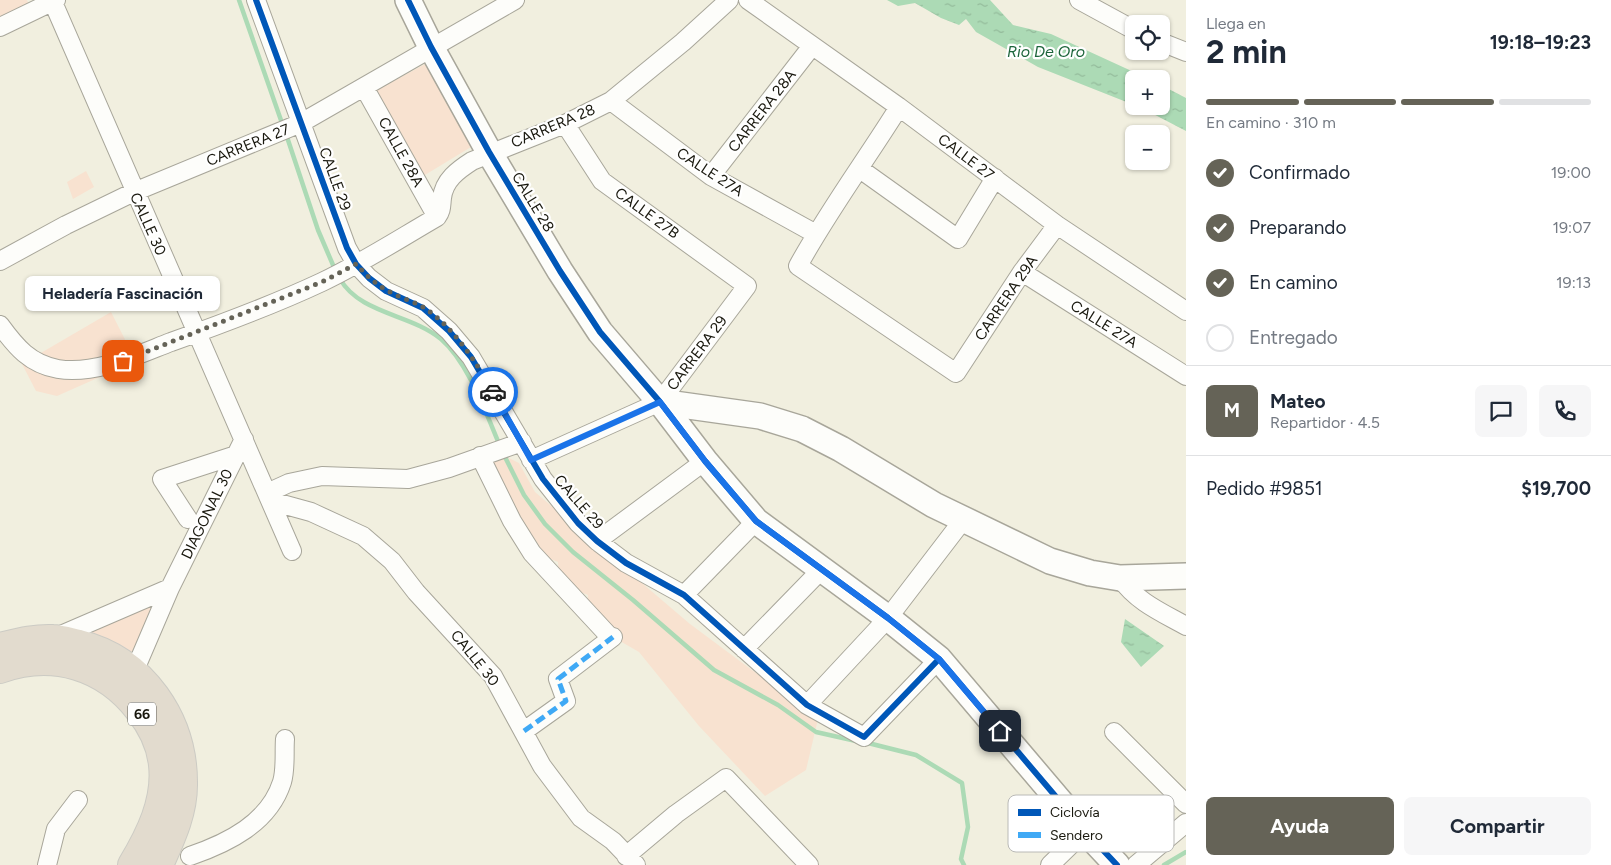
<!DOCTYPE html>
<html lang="es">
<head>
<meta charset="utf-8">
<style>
  :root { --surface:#fff; --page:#f6f6f7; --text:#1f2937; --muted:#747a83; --line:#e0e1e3; --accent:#656357 }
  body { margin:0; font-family:Figtree,sans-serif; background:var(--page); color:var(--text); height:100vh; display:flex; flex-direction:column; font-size:19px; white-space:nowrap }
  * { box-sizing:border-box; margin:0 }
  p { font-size:16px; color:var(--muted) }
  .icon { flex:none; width:28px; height:28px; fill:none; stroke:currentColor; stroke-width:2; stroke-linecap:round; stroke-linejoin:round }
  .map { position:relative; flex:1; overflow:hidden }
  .panel { display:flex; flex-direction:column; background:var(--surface); width:425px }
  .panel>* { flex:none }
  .buttons { position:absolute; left:1125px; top:15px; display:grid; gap:10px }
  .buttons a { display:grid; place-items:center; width:45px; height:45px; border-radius:8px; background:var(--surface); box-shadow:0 1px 4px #0004; font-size:25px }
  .pin { position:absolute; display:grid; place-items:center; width:42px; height:42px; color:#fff; margin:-21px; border-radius:10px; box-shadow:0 2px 8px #0006 }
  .courier { position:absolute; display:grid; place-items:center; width:50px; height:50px; margin:-25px; border:4px solid #1a73e8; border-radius:50%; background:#fff; color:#222; box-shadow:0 1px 6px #0007 }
  .bubble { position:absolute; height:35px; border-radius:8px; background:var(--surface); box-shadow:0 1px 4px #0004; font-size:16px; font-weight:700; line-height:35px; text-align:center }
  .headline em { font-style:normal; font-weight:700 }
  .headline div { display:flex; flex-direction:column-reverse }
  .headline { display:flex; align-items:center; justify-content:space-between; height:85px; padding:0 20px }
  h1 { font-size:32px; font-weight:700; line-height:38px }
  .bar { display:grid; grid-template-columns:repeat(4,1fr); gap:8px 5px; align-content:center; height:60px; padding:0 20px }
  .bar i { height:6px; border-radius:4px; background:var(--line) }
  .bar .active { background:var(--accent) }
  .bar p { grid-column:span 4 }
  .line { display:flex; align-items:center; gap:12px; padding:0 20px; border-top:1px solid var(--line) }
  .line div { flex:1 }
  .round { display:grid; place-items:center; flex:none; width:52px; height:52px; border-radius:8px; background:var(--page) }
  ol { padding:0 20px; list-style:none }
  li { display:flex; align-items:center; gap:15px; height:55px }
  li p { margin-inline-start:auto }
  li .icon { padding:5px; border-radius:50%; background:var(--accent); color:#fff; stroke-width:4 }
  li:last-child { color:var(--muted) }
  li i { width:28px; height:28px; border:2px solid var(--line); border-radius:50% }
  .primary-button { display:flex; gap:10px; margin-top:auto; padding:10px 20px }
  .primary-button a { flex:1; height:58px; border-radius:8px; background:var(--accent); color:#fff; font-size:20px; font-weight:700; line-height:58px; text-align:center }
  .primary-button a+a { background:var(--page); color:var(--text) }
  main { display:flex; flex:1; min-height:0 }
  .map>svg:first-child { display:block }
  .green { fill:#f8e2d0 }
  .water { fill:url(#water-ripples) }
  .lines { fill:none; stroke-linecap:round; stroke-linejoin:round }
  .stream { stroke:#acdab5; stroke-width:4.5 }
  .street-casing { stroke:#a8a69a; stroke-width:20 }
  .secondary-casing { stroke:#a8a69a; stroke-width:28 }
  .highway-casing { stroke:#cccbc4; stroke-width:30 }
  .street { stroke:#fdfdfa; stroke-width:18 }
  .secondary { stroke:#fdfdfa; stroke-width:25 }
  .highway { stroke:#e2dbce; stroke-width:28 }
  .quiet { stroke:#3fa9f5; stroke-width:5; stroke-dasharray:10 5; stroke-linecap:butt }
  .cycleway-casing { stroke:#fff; stroke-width:9 }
  .cycleway { stroke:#0057b8; stroke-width:6 }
  .done { stroke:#656357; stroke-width:5; stroke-dasharray:0 9 }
  .route { stroke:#1a73e8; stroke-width:6 }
  .labels { text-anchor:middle; stroke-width:4.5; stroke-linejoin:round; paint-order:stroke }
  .shield { fill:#fff; stroke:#5e5d56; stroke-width:1 }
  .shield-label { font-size:14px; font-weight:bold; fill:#19180e }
  .street-label { font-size:15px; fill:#19180e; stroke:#fff }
  .water-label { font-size:16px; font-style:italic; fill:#1d653b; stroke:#fff }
  .key { fill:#fff; stroke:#babab7; stroke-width:1 }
  .key-label { font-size:14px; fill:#19180e }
</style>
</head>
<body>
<main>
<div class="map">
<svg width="1186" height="865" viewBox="0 0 1186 865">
  <defs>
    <pattern id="water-ripples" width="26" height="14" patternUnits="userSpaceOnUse" patternTransform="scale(1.25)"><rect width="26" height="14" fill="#acdab5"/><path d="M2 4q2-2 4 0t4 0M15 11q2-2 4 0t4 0" fill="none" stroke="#93ba9a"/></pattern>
  </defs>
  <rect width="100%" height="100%" fill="#f1efdf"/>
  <path class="green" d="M0,0H27L29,5L0,18Z
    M429,62L471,147L420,178L373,92Z
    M86,171L94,187L73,199L67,182Z
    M111,312L136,361L57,396L36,391L22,364Z
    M501,454L519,463L535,492L690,624L818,719L806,770L765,796L699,726L639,652L613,637L587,606L588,595L567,587L566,576L559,577L558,562L541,555L532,547L538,544L534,538L519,530L488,462Z
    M157,599L132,656L78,635Z"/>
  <path class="water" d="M887,0H990L1013,25L1051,34L1149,79H1134V105L1038,67L976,32L966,19L959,25L941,18L915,3L898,6Z
    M1161,85L1186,98V131L1138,106H1161Z
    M1125,619L1164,646L1141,667L1121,642Z"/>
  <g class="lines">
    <path class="stream" d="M239,0L283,126
      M286,134L318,230L336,272
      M340,279C360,314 411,314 441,339C468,362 486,413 500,446
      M503,453L524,495L545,524L573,552L633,600L714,670L778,705L816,732L856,741
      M864,742L916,755L962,783L968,827L961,859L964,865
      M1164,865L1186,852"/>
    <g class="street-casing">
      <path id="street" d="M52,0L292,551
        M256,0L347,248L356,264L369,278L386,291L423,308L449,331L471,357L543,479L578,523L597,541L626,563L684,595L807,705L864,737L939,659
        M748,0L899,107L1057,225L1186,311
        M1079,0L1134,30
        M0,27L56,0
        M1161,42L1186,52
        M364,87L437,217
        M611,101L711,176L816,234
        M899,107C866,160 828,211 798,266L956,373L1022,272L1057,225
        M860,169L958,239L995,178
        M711,176L812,46
        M0,261L66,225L134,192L301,123L515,0
        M1022,272L1186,376
        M0,325C16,347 30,364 58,369C96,375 137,355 171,342C222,324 273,305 322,282C362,263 399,239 437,217C442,210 441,206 442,198C444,180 458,170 472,161L565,124L611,101L683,42L729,0
        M480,456L512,521L532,553L611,638
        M531,460L660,402L747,286L602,181L565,124
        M267,493L289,483L322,476L408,479L449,468L522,442
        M271,501L311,512L363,536L392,561L416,592L493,676L542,766L581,818L613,841L636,865
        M188,519L162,479L236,455
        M597,541L705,461
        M1120,578C1137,602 1161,612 1186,626
        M684,595L756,521
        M54,638L170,588
        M744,649L822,569
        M134,672L170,588L244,439
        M807,705L888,618L963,520
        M524,731L566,701L558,679L613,637
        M1114,732L1186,804
        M190,856C228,843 269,823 282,782C286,769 284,752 285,739
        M626,856L676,814L726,778L809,865
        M47,865L56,829L78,800
        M1050,865L1085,831
        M1136,865L1186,823"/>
    </g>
    <g class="secondary-casing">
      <path id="secondary" d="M408,0L431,47L489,152L560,271L600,332L660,402L705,461L756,521L888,618L939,659L1085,831L1117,865
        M660,402L760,416L802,429L841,449L934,505L1050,561L1090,573L1120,578L1186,576"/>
    </g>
    <g class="highway-casing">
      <path id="highway" d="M0,647C17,643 35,638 53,639C61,639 70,642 79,644C143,660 184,720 183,785C183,814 170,840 159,865
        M0,669C53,650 105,666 139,710C151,725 161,745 163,765C167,801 150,835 132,865"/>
    </g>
    <use href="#street" class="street"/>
    <use href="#secondary" class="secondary"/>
    <use href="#highway" class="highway"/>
    <path class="quiet" d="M524,731L566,701L558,679L613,637"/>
    <g class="cycleway-casing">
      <path id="cycleway" d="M256,0L347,248L356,264L369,278L386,291L423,308L449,331L471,357L543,479L578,523L597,541L626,563L684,595L807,705L864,737L939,659
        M408,0L431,47L489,152L560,271L600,332L660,402L705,461L756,521L888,618L939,659L1085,831L1117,865"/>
    </g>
    <use href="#cycleway" class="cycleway"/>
  </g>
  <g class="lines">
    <path class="done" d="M123,361L322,282L356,264C365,274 375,284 388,291C399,297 412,301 423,307C452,325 477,363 493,392"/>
    <path class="route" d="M493,392L531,460L660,402L705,461L756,521L888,618L939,659L1000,731"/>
  </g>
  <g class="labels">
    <rect class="shield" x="128" y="702.5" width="28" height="23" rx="4"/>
    <g class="shield-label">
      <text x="142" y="719">66</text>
    </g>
    <g class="street-label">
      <text transform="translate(762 111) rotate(-52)" y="5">CARRERA 28A</text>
      <text transform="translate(553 126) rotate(-23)" y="5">CARRERA 28</text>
      <text transform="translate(248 145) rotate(-22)" y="5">CARRERA 27</text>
      <text transform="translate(401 152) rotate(61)" y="5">CALLE 28A</text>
      <text transform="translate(966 157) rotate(37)" y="5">CALLE 27</text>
      <text transform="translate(710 172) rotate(33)" y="5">CALLE 27A</text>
      <text transform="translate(335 179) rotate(70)" y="5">CALLE 29</text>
      <text transform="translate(533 202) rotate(59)" y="5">CALLE 28</text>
      <text transform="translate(647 213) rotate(36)" y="5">CALLE 27B</text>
      <text transform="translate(148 224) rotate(66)" y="5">CALLE 30</text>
      <text transform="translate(1006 298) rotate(-56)" y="5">CARRERA 29A</text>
      <text transform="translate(1104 324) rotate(32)" y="5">CALLE 27A</text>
      <text transform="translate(697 353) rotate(-53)" y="5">CARRERA 29</text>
      <text transform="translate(579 502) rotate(49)" y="5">CALLE 29</text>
      <text transform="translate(207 514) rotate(-64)" y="5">DIAGONAL 30</text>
      <text transform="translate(475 658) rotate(51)" y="5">CALLE 30</text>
    </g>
    <g class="water-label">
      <text x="1046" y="57">Rio De Oro</text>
    </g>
  </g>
  <rect x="1008" y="795" width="166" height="57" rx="8" class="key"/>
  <rect x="1018" y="809" width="23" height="7" fill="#0057b8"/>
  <rect x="1018" y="832" width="23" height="6" fill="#3fa9f5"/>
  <g class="key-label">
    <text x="1050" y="817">Ciclovía</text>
    <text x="1050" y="840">Sendero</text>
  </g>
</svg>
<div class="buttons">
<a><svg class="icon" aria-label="locate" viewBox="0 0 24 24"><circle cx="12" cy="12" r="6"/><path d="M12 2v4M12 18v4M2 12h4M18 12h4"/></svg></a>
<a>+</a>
<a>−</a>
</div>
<div class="pin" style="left:123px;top:361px;background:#ea580c"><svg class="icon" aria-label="bag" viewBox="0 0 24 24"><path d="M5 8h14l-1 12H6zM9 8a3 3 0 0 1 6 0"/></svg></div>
<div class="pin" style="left:1000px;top:731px;background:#1f2937"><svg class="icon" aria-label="home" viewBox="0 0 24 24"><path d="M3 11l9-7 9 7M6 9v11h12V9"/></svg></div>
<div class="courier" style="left:493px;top:392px"><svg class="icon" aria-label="car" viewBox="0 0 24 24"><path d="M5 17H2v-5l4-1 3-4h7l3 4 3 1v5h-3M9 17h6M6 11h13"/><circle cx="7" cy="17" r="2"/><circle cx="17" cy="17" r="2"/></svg></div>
<div class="bubble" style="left:25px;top:276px;width:195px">Heladería Fascinación</div>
</div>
<section class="panel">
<div class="headline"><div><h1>2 min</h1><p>Llega en</p></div><em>19:18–19:23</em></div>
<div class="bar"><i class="active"></i><i class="active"></i><i class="active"></i><i></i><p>En camino · 310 m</p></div>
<ol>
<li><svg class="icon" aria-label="check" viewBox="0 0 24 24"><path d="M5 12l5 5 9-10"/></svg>Confirmado<p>19:00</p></li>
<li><svg class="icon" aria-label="check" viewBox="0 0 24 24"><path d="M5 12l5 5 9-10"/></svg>Preparando<p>19:07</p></li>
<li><svg class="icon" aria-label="check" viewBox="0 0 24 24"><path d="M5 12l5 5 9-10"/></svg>En camino<p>19:13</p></li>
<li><i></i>Entregado</li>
</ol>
<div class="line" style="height:90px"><b class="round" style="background:var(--accent);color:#fff">M</b><div><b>Mateo</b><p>Repartidor · 4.5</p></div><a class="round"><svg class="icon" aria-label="chat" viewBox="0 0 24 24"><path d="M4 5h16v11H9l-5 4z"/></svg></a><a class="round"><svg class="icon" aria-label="phone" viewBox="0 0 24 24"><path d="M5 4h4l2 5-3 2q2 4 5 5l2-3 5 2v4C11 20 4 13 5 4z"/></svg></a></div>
<div class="line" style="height:65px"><div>Pedido #9851</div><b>$19,700</b></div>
<div class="primary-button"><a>Ayuda</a><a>Compartir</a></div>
</section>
</main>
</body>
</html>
